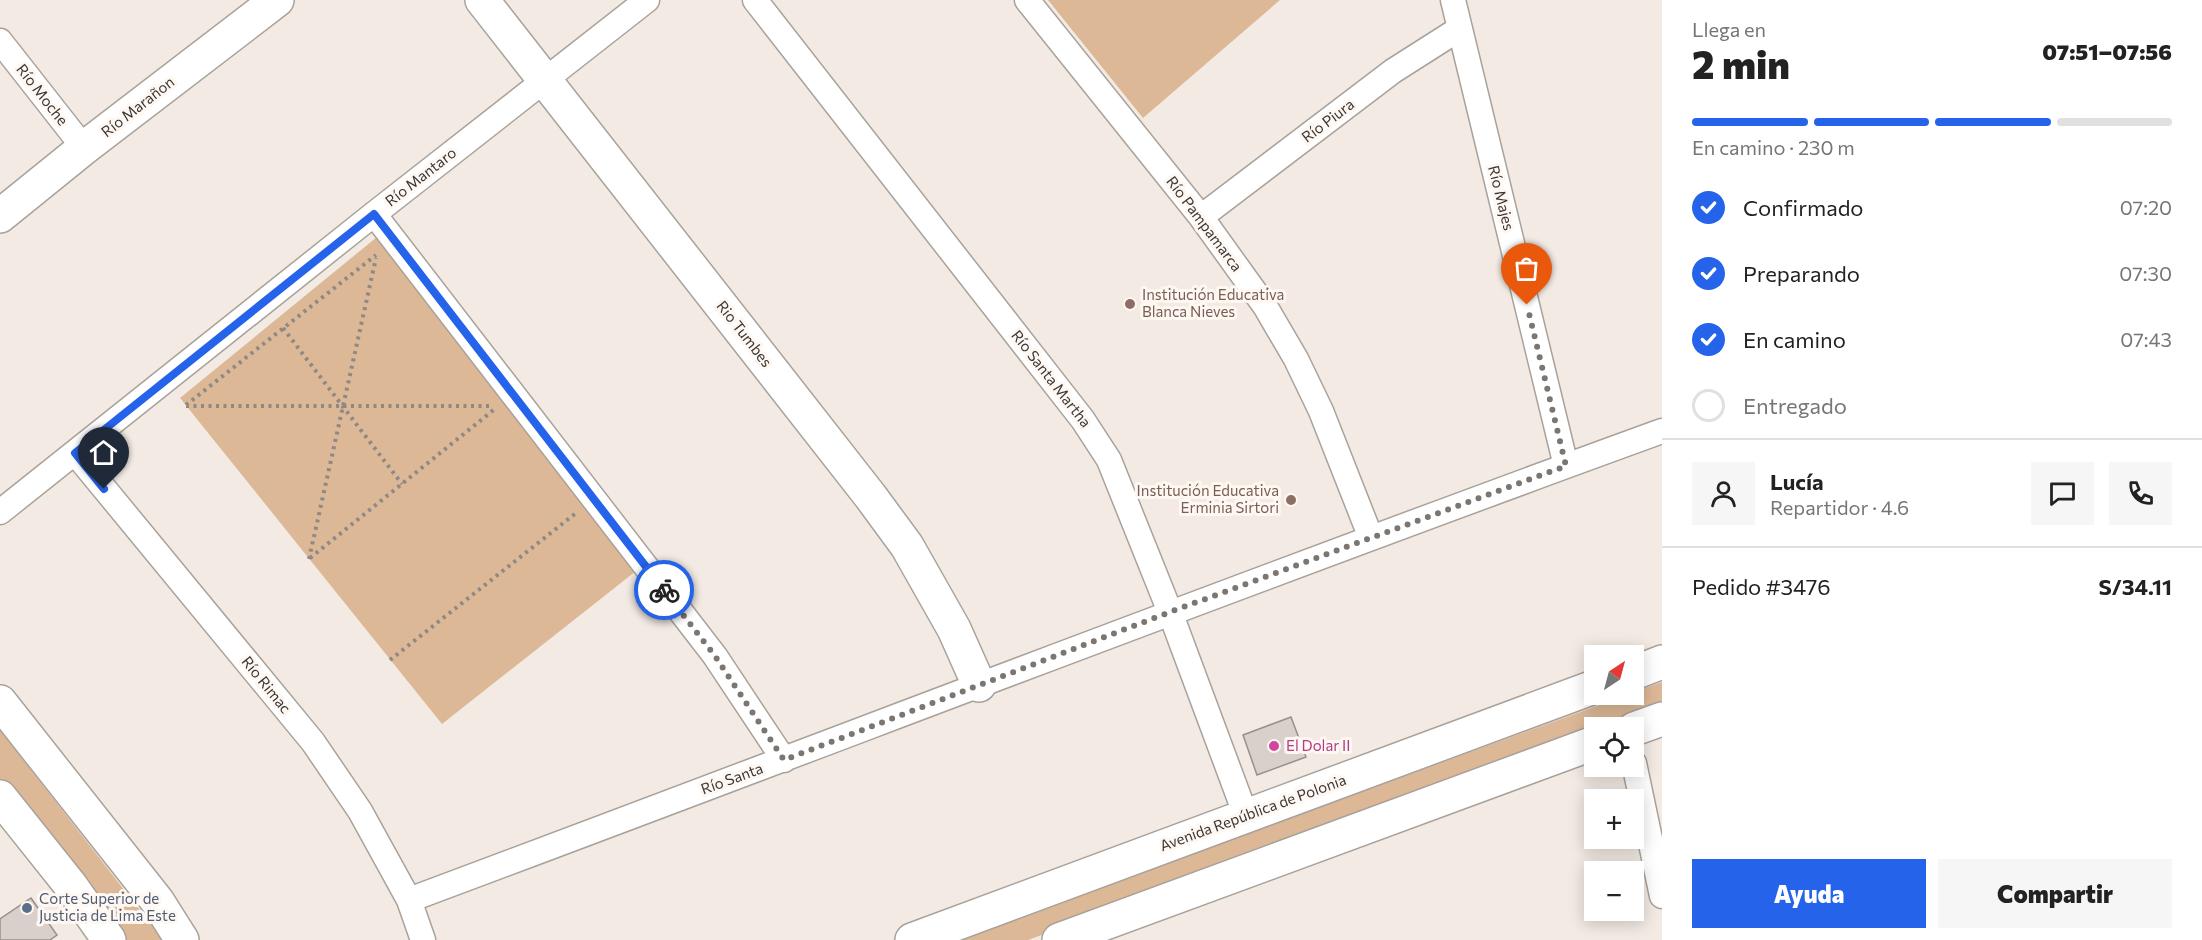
<!DOCTYPE html>
<html lang="es">
<head>
<meta charset="utf-8">
<style>
  :root { --surface:#fff; --page:#f6f6f6; --text:#222; --muted:#767676; --line:#e0e0e0; --accent:#2563eb }
  body { margin:0; font-family:Commissioner,sans-serif; background:var(--page); color:var(--text); height:100vh; display:flex; flex-direction:column; font-size:22px; white-space:nowrap }
  * { box-sizing:border-box; margin:0 }
  p { font-size:20px; color:var(--muted) }
  .icon { flex:none; width:33px; height:33px; fill:none; stroke:currentColor; stroke-width:2; stroke-linecap:round; stroke-linejoin:round }
  .map { position:relative; flex:1; overflow:hidden }
  .sheet { display:flex; flex-direction:column; background:var(--surface); width:540px }
  .sheet>* { flex:none }
  .needle { width:39px; rotate:36deg }
  .buttons { position:absolute; left:1584px; top:645px; display:grid; gap:12px }
  .buttons a { display:grid; place-items:center; width:60px; height:60px; border-radius:0px; background:var(--surface); box-shadow:0 3px 15px #0003; font-size:30px }
  .pin { position:absolute; display:grid; place-items:center; width:51px; height:51px; color:#fff; margin:-62px -26px; border-radius:50% 50% 50% 0; rotate:-45deg; box-shadow:0 0 6px #0007 }
  .pin .icon { rotate:45deg }
  .courier { position:absolute; display:grid; place-items:center; width:60px; height:60px; margin:-30px; border:4px solid #2563eb; border-radius:50%; background:#fff; color:#222; box-shadow:0 2px 8px #0007 }
  .headline em { font-style:normal; font-weight:800 }
  .headline div { display:flex; flex-direction:column-reverse }
  .headline { display:flex; align-items:center; justify-content:space-between; height:102px; padding:0 30px }
  h1 { font-size:39px; font-weight:800; line-height:45px }
  .bar { display:grid; grid-template-columns:repeat(4,1fr); gap:9px 6px; align-content:center; height:72px; padding:0 30px }
  .bar i { height:8px; border-radius:4px; background:var(--line) }
  .bar .selected { background:var(--accent) }
  .bar p { grid-column:span 4 }
  .line { display:flex; align-items:center; gap:15px; padding:0 30px; border-top:2px solid var(--line) }
  .line div { flex:1 }
  .round { display:grid; place-items:center; flex:none; width:63px; height:63px; border-radius:0px; background:var(--page) }
  ol { padding:0 30px; list-style:none }
  li { display:flex; align-items:center; gap:18px; height:66px }
  li p { margin-inline-start:auto }
  li .icon { padding:6px; border-radius:50%; background:var(--accent); color:#fff; stroke-width:4 }
  li:last-child { color:var(--muted) }
  li i { width:33px; height:33px; border:3px solid var(--line); border-radius:50% }
  .primary-button { display:flex; gap:12px; margin-top:auto; padding:12px 30px }
  .primary-button a { flex:1; height:69px; border-radius:0px; background:var(--accent); color:#fff; font-size:24px; font-weight:800; line-height:69px; text-align:center }
  .primary-button a+a { background:var(--page); color:var(--text) }
  main { display:flex; flex:1; min-height:0 }
  .map>svg:first-child { display:block }
  .green { fill:#dcb897 }
  .building { fill:#dad0cb; stroke:#99908b; stroke-width:1.5 }
  .lines { fill:none; stroke-linecap:round; stroke-linejoin:round }
  .street-casing { stroke:#a9a29b; stroke-width:27 }
  .secondary-casing { stroke:#a9a29b; stroke-width:36 }
  .path { stroke:#8e8984; stroke-width:4; stroke-dasharray:3 4.5; stroke-linecap:butt }
  .street { stroke:#fff; stroke-width:24 }
  .secondary { stroke:#fff; stroke-width:33 }
  .done { stroke:#7a7672; stroke-width:6; stroke-dasharray:0 10.8 }
  .route { stroke:#2563eb; stroke-width:8 }
  .education-dot { fill:#8d6e63; stroke:#fef7f2; stroke-width:2 }
  .hotel-dot { fill:#d1479c; stroke:#fef7f2; stroke-width:2 }
  .service-dot { fill:#5c6f8a; stroke:#fef7f2; stroke-width:2 }
  .labels { text-anchor:middle; stroke-width:6; stroke-linejoin:round; paint-order:stroke }
  .street-label { font-size:15px; fill:#3a3735; stroke:#fef7f2 }
  .education-label { font-size:15px; fill:#785e54; stroke:#fef7f2; text-anchor:start }
  .hotel-label { font-size:15px; fill:#b23c85; stroke:#fef7f2; text-anchor:start }
  .service-label { font-size:15px; fill:#4e5e75; stroke:#fef7f2; text-anchor:start }
</style>
</head>
<body>
<main>
<div class="map">
<svg width="1662" height="940" viewBox="0 0 1662 940">
  <rect width="100%" height="100%" fill="#f2eae3"/>
  <path class="green" d="M1048,0H1280L1143,118Z
    M377,237L636,571L442,724L180,398Z
    M1662,682V707L1606,727L1594,728V732L1028,940H954L1627,695L1634,694V692Z
    M0,730L163,940H118L0,782Z"/>
  <path class="building" d="M1291,717L1306,757L1257,775L1243,735Z
    M31,898L57,935L50,940H0V919Z"/>
  <g class="lines">
    <g class="street-casing">
      <path id="street" d="M755,0L1083,420L1109,460L1170,612L1246,816
        M1027,0L1201,217L1265,306L1296,359L1321,411L1371,538
        M1453,0L1566,466
        M0,41L84,148
        M374,214L715,656L784,760
        M1201,217L1393,71L1459,29
        M75,453L313,742L360,811L409,900L423,940
        M0,512L374,214L647,0
        M1634,763L1662,896
        M409,900C827,744 1243,583 1662,431"/>
    </g>
    <g class="secondary-casing">
      <path id="secondary" d="M482,0L871,497L907,546L954,629L979,685
        M0,216L84,148L277,0
        M1634,673L1662,662
        M0,702L158,902L182,940
        M1634,729L1662,719
        M0,797L71,886L109,940
        M912,940L1594,687
        M1059,940L1594,743"/>
    </g>
    <path class="path" d="M283,328L402,484
      M186,405L376,255
      M186,406H492
      M310,558L496,408
      M309,559L376,258
      M390,660L576,513"/>
    <use href="#street" class="street"/>
    <use href="#secondary" class="secondary"/>
  </g>
  <g class="lines">
    <path class="done" d="M664,590L715,656L784,760L1170,612L1566,466L1527,305"/>
    <path class="route" d="M104,489L75,453L374,214L664,590"/>
  </g>
  <g class="education-dot">
    <circle cx="1130" cy="304" r="6"/>
    <circle cx="1291" cy="500" r="6"/>
  </g>
  <circle class="hotel-dot" cx="1274" cy="746" r="6"/>
  <circle class="service-dot" cx="27" cy="908" r="6"/>
  <g class="labels">
    <g class="street-label">
      <text transform="translate(42 95) rotate(52)" y="5">Río Moche</text>
      <text transform="translate(138 107) rotate(-38)" y="5">Río Marañon</text>
      <text transform="translate(1328 121) rotate(-37)" y="5">Río Piura</text>
      <text transform="translate(421 177) rotate(-38)" y="5">Río Mantaro</text>
      <text transform="translate(1501 198) rotate(76)" y="5">Río Majes</text>
      <text transform="translate(1204 224) rotate(53)" y="5">Río Pampamarca</text>
      <text transform="translate(744 334) rotate(52)" y="5">Rio Tumbes</text>
      <text transform="translate(1051 379) rotate(52)" y="5">Río Santa Martha</text>
      <text transform="translate(266 685) rotate(51)" y="5">Río Rimac</text>
      <text transform="translate(732 779) rotate(-20)" y="5">Río Santa</text>
      <text transform="translate(1253 813) rotate(-20)" y="5">Avenida República de Polonia</text>
    </g>
    <g class="education-label">
      <text x="1142" y="300">Institución Educativa<tspan x="1142" dy="17">Blanca Nieves</tspan></text>
      <text x="1279" y="496" text-anchor="end">Institución Educativa<tspan x="1279" dy="17">Erminia Sirtori</tspan></text>
    </g>
    <g class="hotel-label">
      <text x="1286" y="751">El Dolar II</text>
    </g>
    <g class="service-label">
      <text x="39" y="904">Corte Superior de<tspan x="39" dy="17">Justicia de Lima Este</tspan></text>
    </g>
  </g>
</svg>
<div class="buttons">
<a><svg class="needle" viewBox="-14 -14 28 28"><path d="M0-13l5 13h-10z" fill="#e53935"/><path d="M0 13l5-13h-10z" fill="#767676"/></svg></a>
<a><svg class="icon" aria-label="locate" viewBox="0 0 24 24"><circle cx="12" cy="12" r="6"/><path d="M12 2v4M12 18v4M2 12h4M18 12h4"/></svg></a>
<a>+</a>
<a>−</a>
</div>
<div class="pin" style="left:1527px;top:305px;background:#ea580c"><svg class="icon" aria-label="bag" viewBox="0 0 24 24"><path d="M5 8h14l-1 12H6zM9 8a3 3 0 0 1 6 0"/></svg></div>
<div class="pin" style="left:104px;top:489px;background:#1f2937"><svg class="icon" aria-label="home" viewBox="0 0 24 24"><path d="M3 11l9-7 9 7M6 9v11h12V9"/></svg></div>
<div class="courier" style="left:664px;top:590px"><svg class="icon" aria-label="bike" viewBox="0 0 24 24"><circle cx="6" cy="16" r="4"/><circle cx="18" cy="16" r="4"/><path d="M6 16l4-8h5l3 8M10 8l3 8H6M13 5h3"/></svg></div>
</div>
<section class="sheet">
<div class="headline"><div><h1>2 min</h1><p>Llega en</p></div><em>07:51–07:56</em></div>
<div class="bar"><i class="selected"></i><i class="selected"></i><i class="selected"></i><i></i><p>En camino · 230 m</p></div>
<ol>
<li><svg class="icon" aria-label="check" viewBox="0 0 24 24"><path d="M5 12l5 5 9-10"/></svg>Confirmado<p>07:20</p></li>
<li><svg class="icon" aria-label="check" viewBox="0 0 24 24"><path d="M5 12l5 5 9-10"/></svg>Preparando<p>07:30</p></li>
<li><svg class="icon" aria-label="check" viewBox="0 0 24 24"><path d="M5 12l5 5 9-10"/></svg>En camino<p>07:43</p></li>
<li><i></i>Entregado</li>
</ol>
<div class="line" style="height:108px"><a class="round"><svg class="icon" aria-label="person" viewBox="0 0 24 24"><circle cx="12" cy="8" r="4"/><path d="M4 21q1-7 8-7t8 7"/></svg></a><div><b>Lucía</b><p>Repartidor · 4.6</p></div><a class="round"><svg class="icon" aria-label="chat" viewBox="0 0 24 24"><path d="M4 5h16v11H9l-5 4z"/></svg></a><a class="round"><svg class="icon" aria-label="phone" viewBox="0 0 24 24"><path d="M5 4h4l2 5-3 2q2 4 5 5l2-3 5 2v4C11 20 4 13 5 4z"/></svg></a></div>
<div class="line" style="height:78px"><div>Pedido #3476</div><b>S/34.11</b></div>
<div class="primary-button"><a>Ayuda</a><a>Compartir</a></div>
</section>
</main>
</body>
</html>
